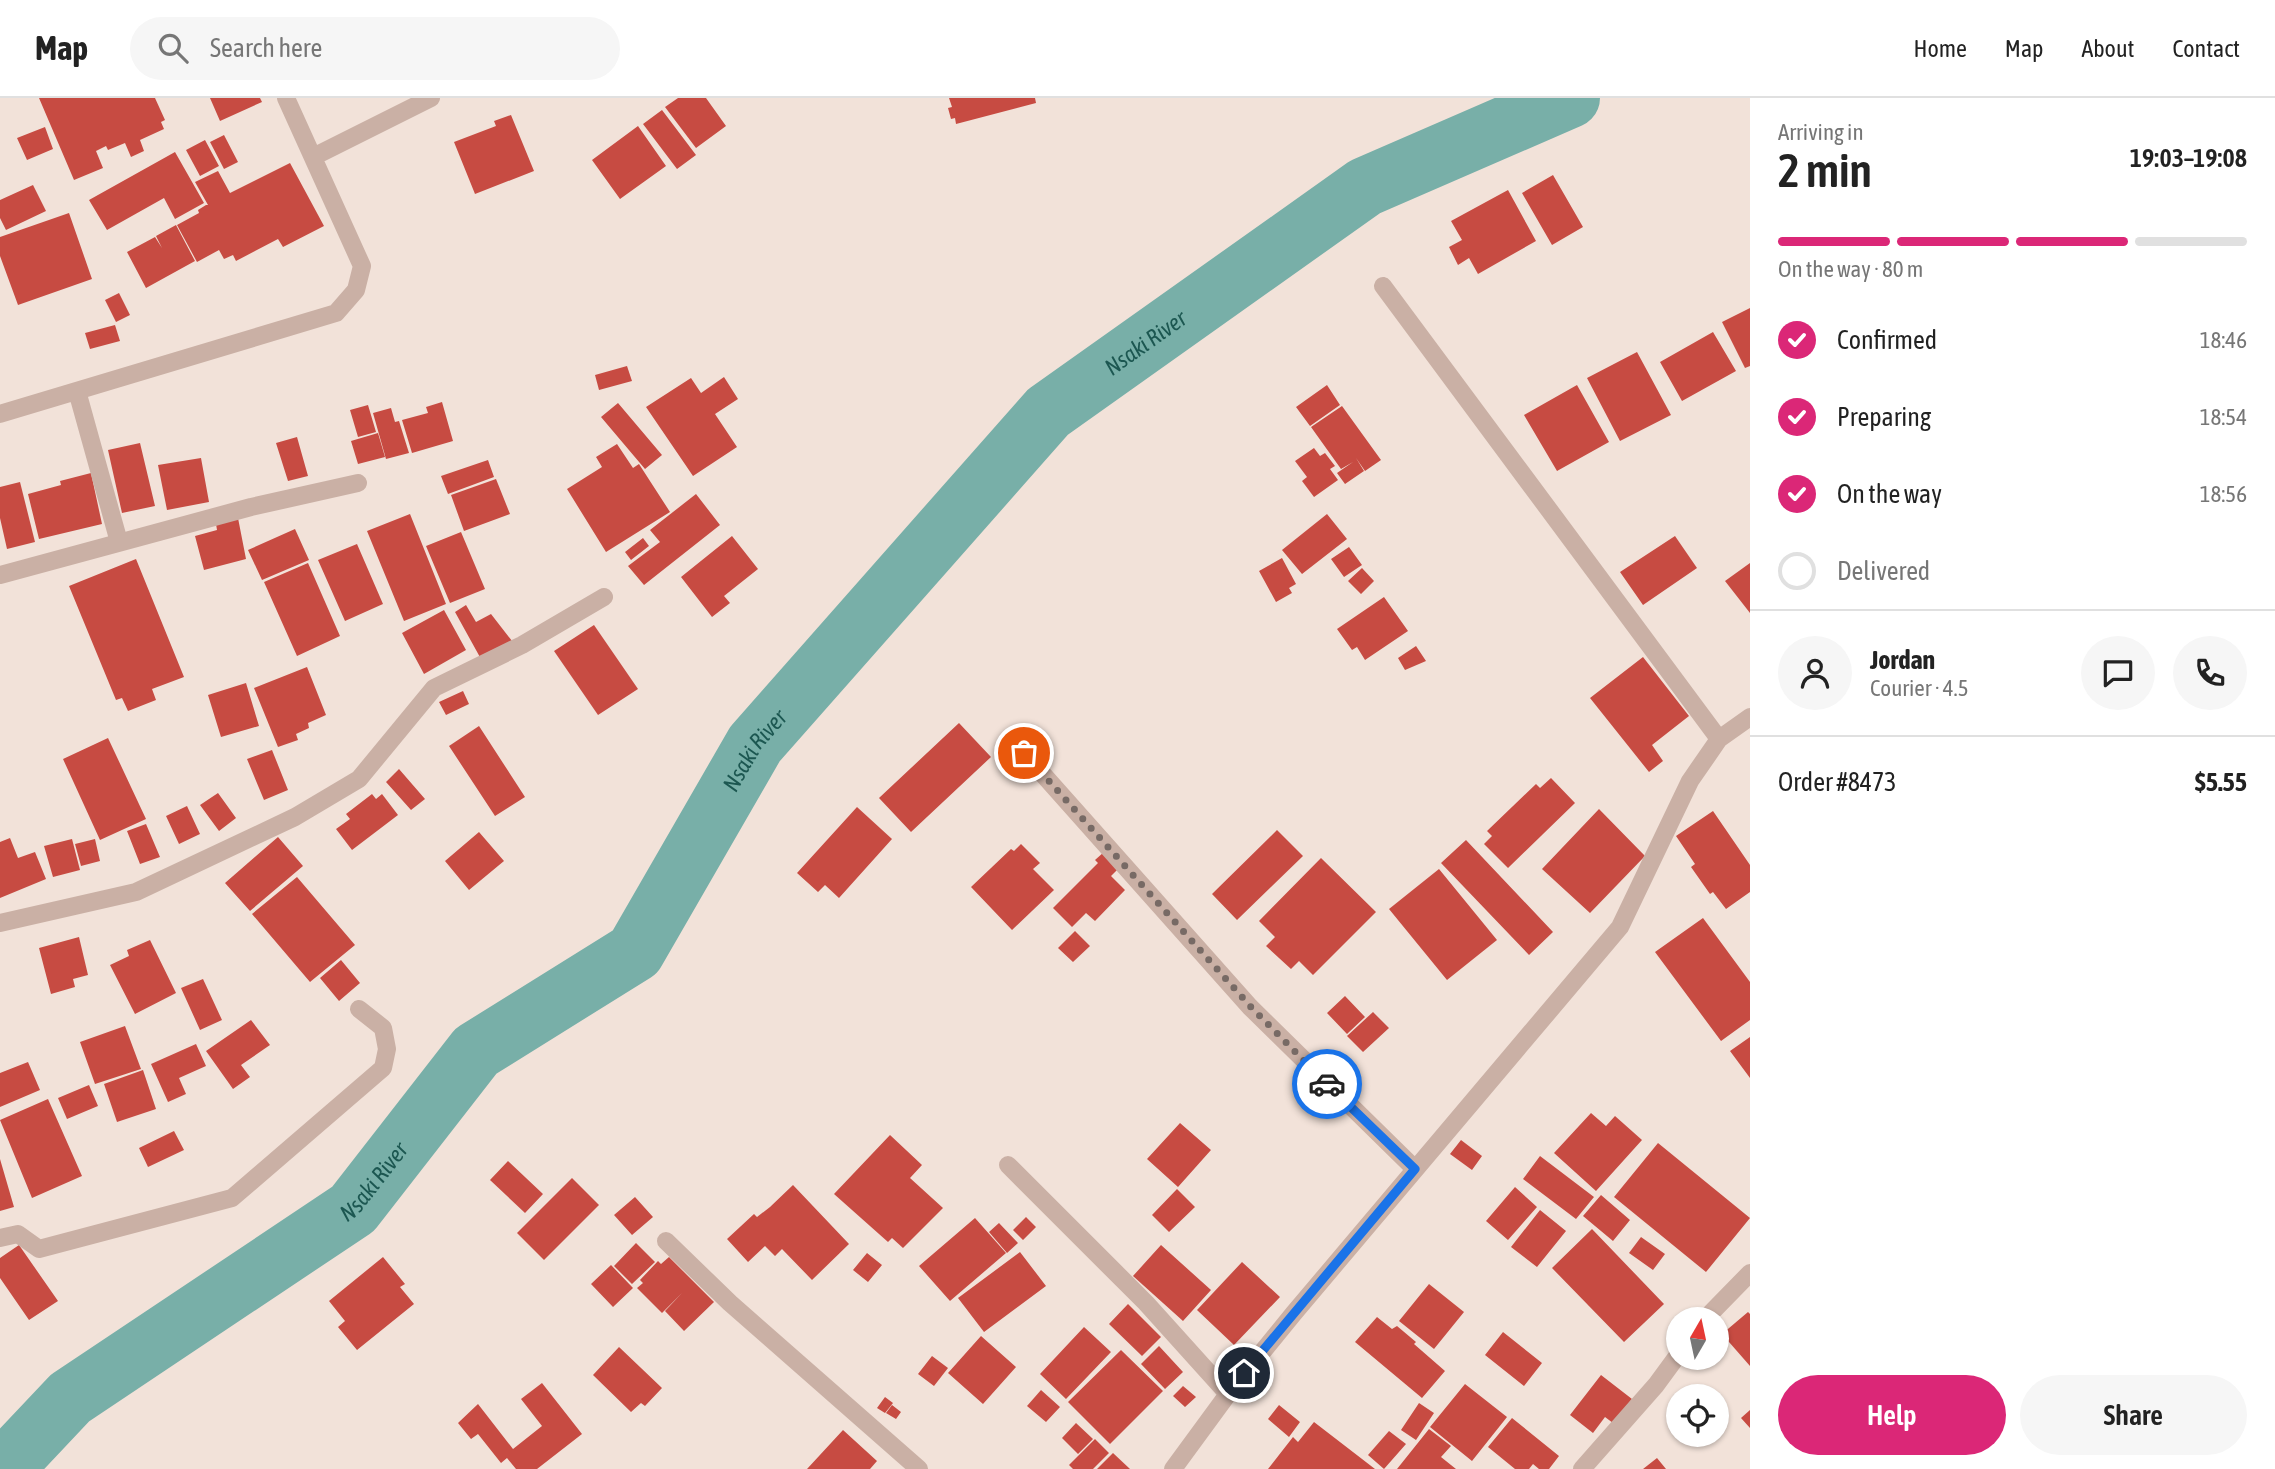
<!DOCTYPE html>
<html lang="en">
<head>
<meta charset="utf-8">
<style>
  :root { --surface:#fff; --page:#f6f6f6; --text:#222; --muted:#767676; --line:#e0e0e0; --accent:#db2777 }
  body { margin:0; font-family:"Asap Condensed",sans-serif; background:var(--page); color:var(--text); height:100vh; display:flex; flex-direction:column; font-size:26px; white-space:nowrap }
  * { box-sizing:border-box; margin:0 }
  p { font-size:23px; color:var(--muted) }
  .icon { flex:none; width:38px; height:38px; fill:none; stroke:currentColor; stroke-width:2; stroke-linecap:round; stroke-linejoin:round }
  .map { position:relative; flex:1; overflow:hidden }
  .panel { display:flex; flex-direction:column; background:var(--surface); width:525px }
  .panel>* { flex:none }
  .needle { width:46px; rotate:9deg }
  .controls { position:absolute; left:1666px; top:1209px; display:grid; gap:14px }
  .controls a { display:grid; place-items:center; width:63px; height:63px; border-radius:50%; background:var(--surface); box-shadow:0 2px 5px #0004; font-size:35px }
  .pin { position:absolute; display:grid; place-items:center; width:60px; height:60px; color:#fff; margin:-30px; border:4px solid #fff; border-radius:50%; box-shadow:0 2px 7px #0007 }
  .courier { position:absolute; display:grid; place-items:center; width:70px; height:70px; margin:-35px; border:5px solid #1a73e8; border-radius:50%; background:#fff; color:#222; box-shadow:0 2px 9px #0007 }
  .head em { font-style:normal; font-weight:600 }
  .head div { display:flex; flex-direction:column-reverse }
  .head { display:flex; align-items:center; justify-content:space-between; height:119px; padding:0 28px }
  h1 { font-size:46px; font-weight:600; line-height:52px }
  .bar { display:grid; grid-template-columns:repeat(4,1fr); gap:10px 7px; align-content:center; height:84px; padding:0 28px }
  .bar i { height:9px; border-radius:5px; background:var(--line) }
  .bar .current { background:var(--accent) }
  .bar p { grid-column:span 4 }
  .line { display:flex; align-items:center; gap:18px; padding:0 28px; border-top:2px solid var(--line) }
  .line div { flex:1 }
  .round { display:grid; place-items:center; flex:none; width:74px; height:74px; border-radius:37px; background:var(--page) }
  ol { padding:0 28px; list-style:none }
  li { display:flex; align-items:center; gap:21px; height:77px }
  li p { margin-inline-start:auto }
  li .icon { padding:7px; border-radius:50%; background:var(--accent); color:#fff; stroke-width:4 }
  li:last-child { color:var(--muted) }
  li i { width:38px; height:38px; border:4px solid var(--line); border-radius:50% }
  .cta { display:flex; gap:14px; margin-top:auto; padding:14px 28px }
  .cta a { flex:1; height:80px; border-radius:42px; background:var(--accent); color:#fff; font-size:28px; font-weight:600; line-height:80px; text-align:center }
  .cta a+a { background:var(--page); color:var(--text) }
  header { display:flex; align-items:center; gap:42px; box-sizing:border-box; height:98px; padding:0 35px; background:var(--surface); border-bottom:2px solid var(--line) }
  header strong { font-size:33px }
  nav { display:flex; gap:38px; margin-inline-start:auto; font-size:24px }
  .search { width:490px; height:63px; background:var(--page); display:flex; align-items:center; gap:18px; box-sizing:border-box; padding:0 24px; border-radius:38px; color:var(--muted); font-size:26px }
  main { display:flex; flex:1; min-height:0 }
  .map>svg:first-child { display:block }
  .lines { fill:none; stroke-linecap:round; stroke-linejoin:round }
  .river { stroke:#78afa8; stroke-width:60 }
  .building { fill:#c74b42 }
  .street { stroke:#cab0a5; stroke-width:18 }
  .done { stroke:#776a65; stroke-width:7; stroke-dasharray:0 12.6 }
  .route { stroke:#1a73e8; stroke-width:9 }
  .labels { text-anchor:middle; stroke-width:5; stroke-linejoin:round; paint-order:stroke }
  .water-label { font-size:23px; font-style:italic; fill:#1c5751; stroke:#f9ede6 }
</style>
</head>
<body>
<header>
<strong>Map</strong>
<div class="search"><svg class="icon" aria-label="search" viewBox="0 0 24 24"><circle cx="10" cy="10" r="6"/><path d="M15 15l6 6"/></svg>Search here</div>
<nav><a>Home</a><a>Map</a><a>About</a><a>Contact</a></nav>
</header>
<main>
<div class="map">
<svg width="1750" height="1371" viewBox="0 0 1750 1371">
  <rect width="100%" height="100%" fill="#f2e2d9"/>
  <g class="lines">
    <path class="river" id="s1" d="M3,1371L70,1300L353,1111L476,953L635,854L755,646L1048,314L1365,89L1570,0"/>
  </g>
  <path class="building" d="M39,0H155L165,22L161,24L164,31L140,42L144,53L131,59L125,45L108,52L106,48L96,53L103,70L74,82Z
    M210,0H260L262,4L220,23Z
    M678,0H706L726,28L696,50L665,9Z
    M949,0H1035L1036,5L956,26L955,20L951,21L948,10L952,9Z
    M662,12L696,57L677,71L643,26Z
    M511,17L534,73L475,96L454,44L496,28L494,23Z
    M638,28L666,68L620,101L592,62Z
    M45,29L53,51L27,62L17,40Z
    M224,37L238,64L224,71L210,44Z
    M205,42L219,68L200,78L186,52Z
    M175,54L204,105L175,121L164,100L107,132L89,102Z
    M290,65L324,128L283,149L278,141L236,163L233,157L224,161L219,152L197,164L177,127L199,115L198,112L206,107Z
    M218,73L230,95L208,107L195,84Z
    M1553,77L1583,129L1552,147L1522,95Z
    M33,87L46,113L6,132L0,120V102Z
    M1508,92L1536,143L1478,176L1469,160L1458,167L1449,149L1462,142L1451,123Z
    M69,115L92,181L18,207L0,158V139Z
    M176,127L195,163L146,190L127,154L155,139L162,150L156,138Z
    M119,195L130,217L116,224L105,202Z
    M1750,210V268L1745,270L1722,224Z
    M115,227L120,243L90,251L85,235Z
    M1713,234L1736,273L1682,303L1660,264Z
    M1637,254L1671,317L1620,343L1587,280Z
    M627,268L632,283L599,292L595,277Z
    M724,279L738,301L715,316L737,349L693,378L646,309L691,280L701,295Z
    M1327,287L1340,307L1310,328L1296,309Z
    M1577,287L1609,344L1557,373L1524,317Z
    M442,304L453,343L412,355L402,322L428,315L426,309Z
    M618,305L662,357L645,371L601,319Z
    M368,307L376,334L358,339L350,312Z
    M1342,308L1381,362L1365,373L1356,360L1364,373L1345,386L1337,375L1353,364L1341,371L1311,329Z
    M391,310L395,324L399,323L409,355L386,361L373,315Z
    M378,335L385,359L358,366L351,343Z
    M297,339L308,378L288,383L276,345Z
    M140,345L155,408L122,415L108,352Z
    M617,346L633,370L639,366L670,414L606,454L567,391L602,369L596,359Z
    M1314,350L1320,358L1325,355L1335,368L1330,371L1338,382L1314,399L1302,383L1307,379L1295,363Z
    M201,360L209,404L167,412L158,367Z
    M488,362L494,379L448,396L441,378Z
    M91,375L102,426L39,441L28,396L61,387L60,383Z
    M496,381L510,416L464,433L451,397Z
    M20,384L35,444L7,451L0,420V389Z
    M696,396L720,427L644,487L628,468L660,444L650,432Z
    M410,416L446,506L404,523L367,433Z
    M1327,416L1347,441L1302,476L1282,452Z
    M238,420L246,461L204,472L195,438L217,432L216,426Z
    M295,431L309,462L262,482L248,452Z
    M461,434L485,491L450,505L426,448Z
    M732,438L758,471L724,498L730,505L712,519L681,479Z
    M1675,438L1697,470L1643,507L1620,474Z
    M643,440L649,448L631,462L625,454Z
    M357,446L383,506L345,523L318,462Z
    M1349,449L1362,467L1344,479L1331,461Z
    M1282,460L1296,486L1289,490L1292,495L1276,504L1259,473Z
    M136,461L184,579L152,591L156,602L128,613L122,600L116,602L69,488Z
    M308,465L340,538L297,558L264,484Z
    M1750,465V515L1725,483Z
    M1362,470L1374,483L1361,496L1348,483Z
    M1384,499L1408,533L1365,562L1357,549L1352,552L1337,531Z
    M466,507L476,524L491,516L512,543L481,561L455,514Z
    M444,512L466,552L424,576L402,535Z
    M594,527L638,591L598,617L554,553Z
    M1416,548L1426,563L1405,572L1398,560Z
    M1643,559L1689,618L1652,647L1663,663L1649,674L1590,600Z
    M307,569L326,617L308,625L309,630L296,636L298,642L278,649L254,590Z
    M246,585L259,628L221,639L208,597Z
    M463,593L469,606L446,617L439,604Z
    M959,625L991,659L911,734L879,700Z
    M479,628L525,699L495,718L449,648Z
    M108,640L146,721L100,742L63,661Z
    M272,652L288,692L264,702L247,661Z
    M399,671L425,701L411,712L386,684Z
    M1551,680L1575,705L1508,770L1484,746L1492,738L1487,733L1536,686L1540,690Z
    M218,695L236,720L219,733L200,707Z
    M372,696L376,701L382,696L398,717L352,752L336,731L350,721L346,716Z
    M187,708L200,736L179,746L166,718Z
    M857,709L892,741L839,800L825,787L818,794L797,775Z
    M1599,711L1645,758L1590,815L1542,771Z
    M1713,713L1750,767V794L1726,811L1713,794L1710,796L1691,769L1695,766L1676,738Z
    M146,726L160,759L140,766L127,733Z
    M1277,732L1303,758L1237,822L1212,796Z
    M479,734L504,763L469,792L445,763Z
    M278,739L303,768L250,813L225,785Z
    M10,740L18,760L35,754L46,781L0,800V744Z
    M72,741L80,772L53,779L44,748Z
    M95,741L100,763L81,768L75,746Z
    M1466,742L1553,834L1529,857L1441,765Z
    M1021,746L1040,765L1033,771L1054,792L1012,832L971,789L1011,751L1014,753Z
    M1104,754L1120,769L1111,778L1125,792L1095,823L1086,815L1072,829L1053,810L1098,765L1095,762Z
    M1321,760L1376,814L1313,877L1299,863L1291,871L1266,848L1275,839L1259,823Z
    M1439,771L1497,842L1447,882L1389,811Z
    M297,779L355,847L310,884L252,816Z
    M1703,820L1750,884V922L1721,943L1655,854Z
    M1075,833L1090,848L1073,864L1058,850Z
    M79,839L88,877L73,881L75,889L51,896L39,850Z
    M150,842L176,895L135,916L110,867L129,858L127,852Z
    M341,862L360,885L339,903L320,880Z
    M203,881L222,922L200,932L181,890Z
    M1345,898L1365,919L1347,936L1327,915Z
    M1373,914L1389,930L1363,954L1347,938Z
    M251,922L270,947L241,967L250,979L233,991L206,953Z
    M125,928L141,971L95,986L80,944Z
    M1750,939V980L1730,953Z
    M196,946L206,968L179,980L186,996L168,1004L151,966Z
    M28,964L40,992L0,1009V975Z
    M143,972L156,1011L117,1024L104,986Z
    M89,987L98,1008L67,1021L58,1000Z
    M48,1001L82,1078L32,1100L0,1022Z
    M1591,1015L1606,1028L1615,1018L1642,1042L1596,1093L1554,1055Z
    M1180,1025L1211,1052L1178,1089L1147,1061Z
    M174,1033L184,1052L148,1069L139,1050Z
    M890,1037L922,1067L910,1080L943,1110L903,1150L892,1140L888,1144L834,1096Z
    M1461,1042L1482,1058L1472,1072L1450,1056Z
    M1658,1045L1750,1120L1706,1174L1614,1099Z
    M1540,1058L1594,1099L1576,1121L1523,1081Z
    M0,1061L14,1109L0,1113Z
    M508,1063L543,1096L525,1115L490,1082Z
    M572,1080L599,1107L544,1162L517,1135Z
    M793,1087L849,1146L812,1182L782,1151L775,1158L765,1148L748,1164L727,1141L754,1116L757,1119L770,1109Z
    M1515,1089L1537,1109L1508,1142L1486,1123Z
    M1177,1091L1195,1109L1169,1134L1152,1117Z
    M1601,1097L1630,1122L1613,1143L1583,1118Z
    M635,1099L653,1119L632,1137L614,1117Z
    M1540,1112L1566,1133L1537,1169L1511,1149Z
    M1026,1119L1036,1129L1023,1142L1013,1132Z
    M975,1120L1006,1155L950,1203L919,1168Z
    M999,1125L1018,1145L1007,1155L989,1134Z
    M1592,1131L1664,1206L1624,1244L1552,1170Z
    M1641,1139L1665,1156L1653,1172L1629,1155Z
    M636,1145L655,1164L632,1186L614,1168Z
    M19,1147L58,1203L29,1222L0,1180V1160Z
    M1161,1147L1211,1192L1183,1223L1133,1178Z
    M1020,1154L1046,1188L984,1234L958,1200Z
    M867,1155L882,1167L868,1184L853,1172Z
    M383,1159L405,1186L400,1189L414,1206L357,1252L338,1229L345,1223L329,1203Z
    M669,1159L714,1204L684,1233L665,1213L682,1195L662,1215L637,1190L643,1185L640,1182L658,1163L661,1166Z
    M1242,1164L1280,1199L1234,1247L1197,1212Z
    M611,1167L633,1190L613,1209L591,1186Z
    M1429,1186L1464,1214L1434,1251L1399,1223Z
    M1128,1206L1161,1239L1142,1258L1109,1226Z
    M1748,1214L1750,1216V1268L1722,1236Z
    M1377,1219L1392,1231L1397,1228L1416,1244L1414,1246L1445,1273L1422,1300L1355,1244Z
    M1084,1229L1111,1254L1066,1301L1040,1276Z
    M1503,1234L1542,1265L1524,1288L1485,1257Z
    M981,1238L1016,1269L983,1306L948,1275Z
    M1159,1248L1183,1274L1165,1291L1141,1266Z
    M619,1249L662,1290L645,1308L641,1305L631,1314L593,1277Z
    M1121,1252L1163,1293L1110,1346L1068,1304Z
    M932,1258L948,1270L934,1288L918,1276Z
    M1601,1277L1632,1301L1613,1325L1605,1319L1593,1335L1570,1317Z
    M542,1285L582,1336L537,1371H516L507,1360L501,1365L478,1336L471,1341L458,1325L478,1306L513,1351L542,1328L521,1301Z
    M1465,1286L1507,1319L1472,1363L1430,1329Z
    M1183,1288L1196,1299L1185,1309L1173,1298Z
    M1041,1292L1060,1309L1046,1324L1027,1308Z
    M885,1299L893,1305L885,1315L877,1310Z
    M1419,1305L1434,1315L1416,1342L1401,1332Z
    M892,1307L901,1314L896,1321L886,1315Z
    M1279,1307L1300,1324L1289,1339L1268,1321Z
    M1750,1312V1330L1741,1320Z
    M1512,1320L1559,1358L1549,1371H1539L1533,1366L1529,1371H1515L1488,1349Z
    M1314,1324L1375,1371H1268L1293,1339L1298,1344Z
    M1076,1325L1093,1341L1078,1356L1062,1340Z
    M1429,1331L1451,1348L1441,1359L1456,1371H1397Z
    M843,1332L877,1363L870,1371H807Z
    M1389,1333L1406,1346L1384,1371L1368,1357Z
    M1095,1341L1109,1355L1093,1371H1073L1069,1367Z
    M1113,1355L1130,1371H1097Z
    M1657,1360L1666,1371H1643Z"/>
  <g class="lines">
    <path class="street" d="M313,59L431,0
      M1383,188L1719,641
      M77,293L119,444
      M0,316L336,215L356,192L362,168L286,0
      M0,477L251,409L358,385
      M1024,655L1250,909L1415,1071
      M0,825L136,794L295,719L359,681L434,590L522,547L604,499
      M1008,1067L1146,1205L1228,1296
      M0,1140L18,1136L39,1151L232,1100L383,970L387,951L383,930L359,911
      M666,1143L730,1205L919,1371
      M1704,1222L1750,1175
      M1173,1371L1228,1296L1294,1215L1620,829L1690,683L1719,641L1750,619
      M1582,1371L1656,1287L1678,1257"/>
  </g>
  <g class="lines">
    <path class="done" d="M1024,655L1251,909L1327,986"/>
    <path class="route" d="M1244,1275L1415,1071L1327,986"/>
  </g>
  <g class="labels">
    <g class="water-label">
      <text dy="8" stroke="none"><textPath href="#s1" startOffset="1628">Nsaki River</textPath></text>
      <text dy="8" stroke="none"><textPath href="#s1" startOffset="1060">Nsaki River</textPath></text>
      <text dy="8" stroke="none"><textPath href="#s1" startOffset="472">Nsaki River</textPath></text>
    </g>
  </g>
</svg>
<div class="controls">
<a><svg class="needle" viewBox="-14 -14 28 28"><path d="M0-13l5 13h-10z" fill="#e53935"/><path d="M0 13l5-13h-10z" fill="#767676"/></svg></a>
<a><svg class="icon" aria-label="locate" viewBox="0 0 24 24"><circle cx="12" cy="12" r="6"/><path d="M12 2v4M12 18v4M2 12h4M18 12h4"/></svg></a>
</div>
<div class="pin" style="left:1024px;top:655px;background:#ea580c"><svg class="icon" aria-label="bag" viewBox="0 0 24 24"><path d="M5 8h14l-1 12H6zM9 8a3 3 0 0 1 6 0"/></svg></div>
<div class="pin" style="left:1244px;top:1275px;background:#1f2937"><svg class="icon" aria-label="home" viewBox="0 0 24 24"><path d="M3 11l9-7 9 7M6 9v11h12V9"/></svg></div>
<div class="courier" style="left:1327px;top:986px"><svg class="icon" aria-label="car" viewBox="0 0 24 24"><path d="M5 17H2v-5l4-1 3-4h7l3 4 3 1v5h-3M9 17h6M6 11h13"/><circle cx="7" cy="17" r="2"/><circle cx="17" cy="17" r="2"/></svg></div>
</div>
<section class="panel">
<div class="head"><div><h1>2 min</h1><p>Arriving in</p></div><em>19:03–19:08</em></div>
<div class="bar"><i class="current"></i><i class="current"></i><i class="current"></i><i></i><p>On the way · 80 m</p></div>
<ol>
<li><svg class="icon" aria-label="check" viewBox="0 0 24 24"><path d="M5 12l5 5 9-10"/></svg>Confirmed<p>18:46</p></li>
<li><svg class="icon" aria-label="check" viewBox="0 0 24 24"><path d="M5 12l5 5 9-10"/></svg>Preparing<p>18:54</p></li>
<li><svg class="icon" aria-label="check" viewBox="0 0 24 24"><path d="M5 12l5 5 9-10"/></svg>On the way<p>18:56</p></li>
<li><i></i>Delivered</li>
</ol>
<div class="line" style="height:126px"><a class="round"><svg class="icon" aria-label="person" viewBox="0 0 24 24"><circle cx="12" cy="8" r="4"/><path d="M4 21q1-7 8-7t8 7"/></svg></a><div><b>Jordan</b><p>Courier · 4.5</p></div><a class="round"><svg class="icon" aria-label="chat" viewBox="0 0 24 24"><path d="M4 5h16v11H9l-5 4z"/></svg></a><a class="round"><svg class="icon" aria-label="phone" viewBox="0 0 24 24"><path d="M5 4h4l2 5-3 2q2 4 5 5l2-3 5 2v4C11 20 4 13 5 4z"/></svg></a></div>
<div class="line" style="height:91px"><div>Order #8473</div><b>$5.55</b></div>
<div class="cta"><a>Help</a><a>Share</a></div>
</section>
</main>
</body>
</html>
